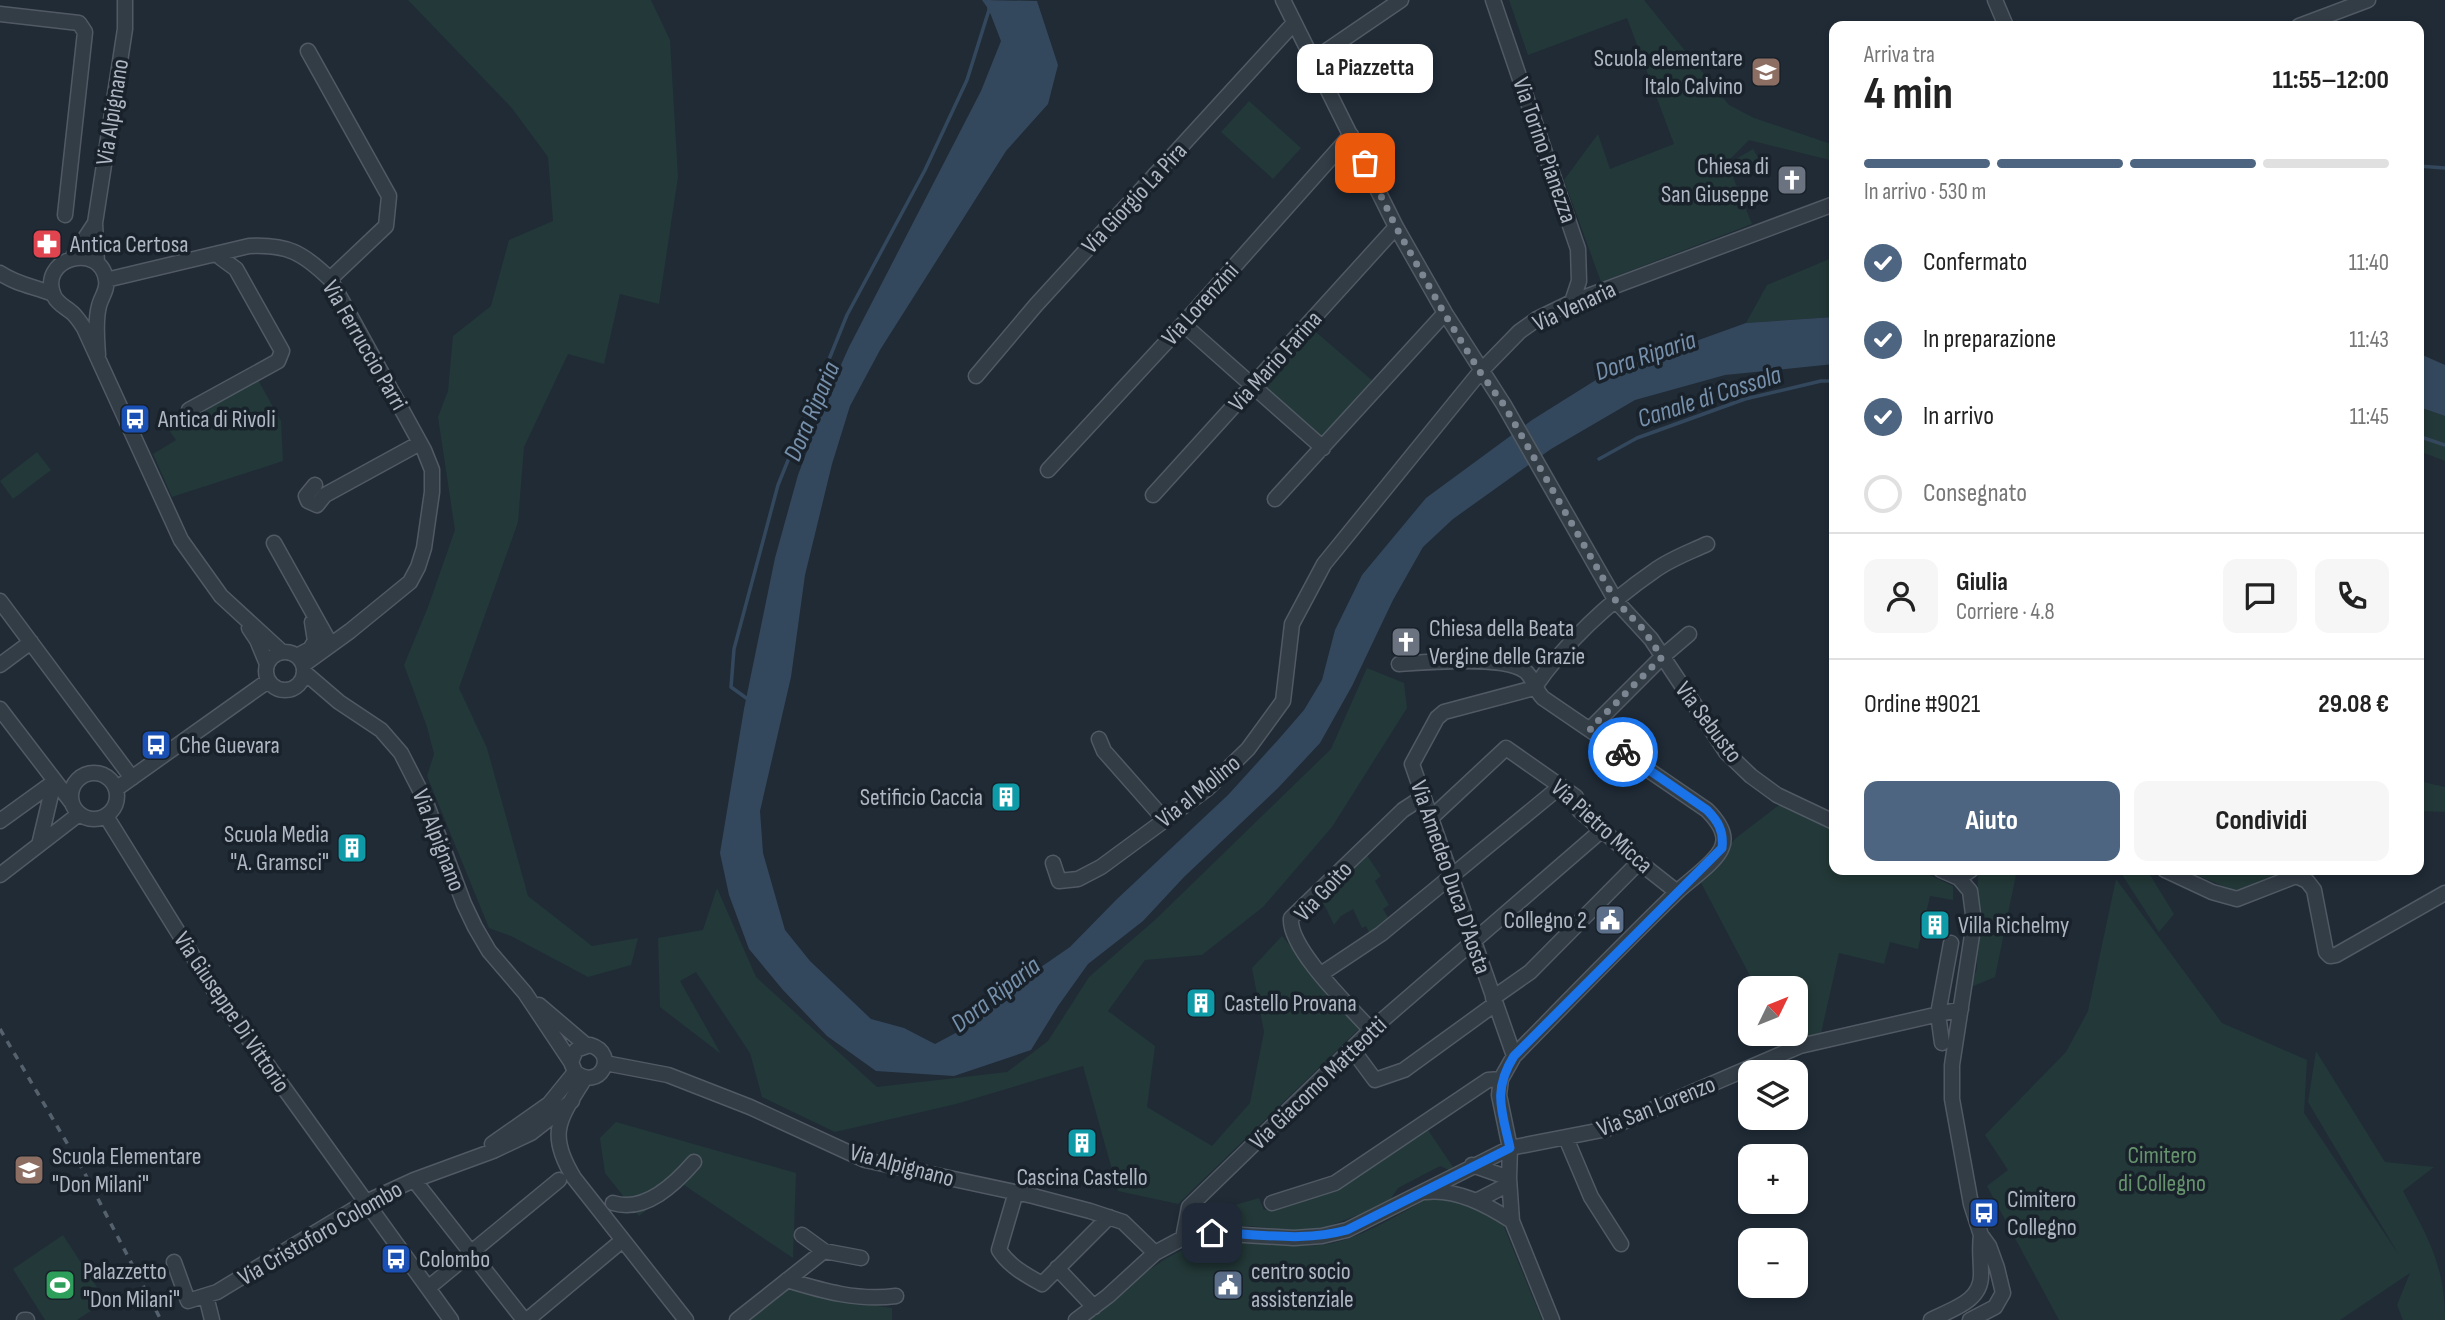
<!DOCTYPE html>
<html lang="it">
<head>
<meta charset="utf-8">
<style>
  :root { --surface:#fff; --page:#f6f6f6; --text:#222; --muted:#767676; --line:#e0e0e0; --accent:#4d6580 }
  body { margin:0; font-family:"Sofia Sans Condensed",sans-serif; background:var(--page); color:var(--text); height:100vh; display:flex; flex-direction:column; font-size:26px; white-space:nowrap }
  * { box-sizing:border-box; margin:0 }
  p { font-size:23px; color:var(--muted) }
  .icon { flex:none; width:38px; height:38px; fill:none; stroke:currentColor; stroke-width:2; stroke-linecap:round; stroke-linejoin:round }
  .map { position:relative; flex:1; overflow:hidden }
  .sheet { position:absolute; left:1829px; top:21px; width:595px; height:854px; display:flex; flex-direction:column; background:var(--surface); border-radius:14px; box-shadow:0 4px 10px #0003 }
  .sheet>* { flex:none }
  .needle { width:46px; rotate:47deg }
  .fabs { position:absolute; left:1738px; top:976px; display:grid; gap:14px }
  .fabs a { display:grid; place-items:center; width:70px; height:70px; border-radius:14px; background:var(--surface); box-shadow:0 4px 10px #0003; font-size:35px }
  .pin { position:absolute; display:grid; place-items:center; width:60px; height:60px; color:#fff; margin:-30px; border-radius:14px; box-shadow:0 4px 10px #0006 }
  .courier { position:absolute; display:grid; place-items:center; width:70px; height:70px; margin:-35px; border:5px solid #1a73e8; border-radius:50%; background:#fff; color:#222; box-shadow:0 2px 9px #0007 }
  .bubble { position:absolute; height:49px; border-radius:14px; background:var(--surface); box-shadow:0 4px 10px #0003; font-size:23px; font-weight:700; line-height:49px; text-align:center }
  .headline em { font-style:normal; font-weight:700 }
  .headline div { display:flex; flex-direction:column-reverse }
  .headline { display:flex; align-items:center; justify-content:space-between; height:119px; padding:0 35px }
  h1 { font-size:46px; font-weight:700; line-height:52px }
  .bar { display:grid; grid-template-columns:repeat(4,1fr); gap:10px 7px; align-content:center; height:84px; padding:0 35px }
  .bar i { height:9px; border-radius:5px; background:var(--line) }
  .bar .active { background:var(--accent) }
  .bar p { grid-column:span 4 }
  .line { display:flex; align-items:center; gap:18px; padding:0 35px; border-top:2px solid var(--line) }
  .line div { flex:1 }
  .round { display:grid; place-items:center; flex:none; width:74px; height:74px; border-radius:14px; background:var(--page) }
  ol { padding:0 35px; list-style:none }
  li { display:flex; align-items:center; gap:21px; height:77px }
  li p { margin-inline-start:auto }
  li .icon { padding:7px; border-radius:50%; background:var(--accent); color:#fff; stroke-width:4 }
  li:last-child { color:var(--muted) }
  li i { width:38px; height:38px; border:4px solid var(--line); border-radius:50% }
  .cta { display:flex; gap:14px; margin-top:auto; padding:14px 35px }
  .cta a { flex:1; height:80px; border-radius:14px; background:var(--accent); color:#fff; font-size:28px; font-weight:700; line-height:80px; text-align:center }
  .cta a+a { background:var(--page); color:var(--text) }
  .map>svg:first-child { display:block }
  .green { fill:#233838 }
  .water { fill:#34485d }
  .lines { fill:none; stroke-linecap:round; stroke-linejoin:round }
  .stream { stroke:#34485d; stroke-width:3.5 }
  .minor-casing { stroke:#515a64; stroke-width:17 }
  .minor { stroke:#333d46; stroke-width:14 }
  .rail { stroke:#55616d; stroke-width:3.5; stroke-dasharray:7 7; stroke-linecap:butt }
  .done { stroke:#7c8692; stroke-width:7; stroke-dasharray:0 12.6 }
  .route { stroke:#1a73e8; stroke-width:9 }
  .labels { text-anchor:middle; stroke-width:7; stroke-linejoin:round; paint-order:stroke }
  .poi-label { font-size:24px; fill:#aeb7c3; stroke:#19222b; text-anchor:start }
  .street-label { font-size:24px; fill:#aeb7c3; stroke:#19222b }
  .park-label { font-size:24px; fill:#66936d; stroke:#19222b }
  .water-label { font-size:26px; font-style:italic; fill:#7690ab; stroke:#19222b }
</style>
</head>
<body>
<div class="map">
<svg width="2445" height="1320" viewBox="0 0 2445 1320">
  <rect width="100%" height="100%" fill="#202b36"/>
  <path class="green" d="M408,0H651L670,40L678,177L659,304L620,294L604,364L568,354L524,447L518,522L459,688L487,748L528,896L592,946L638,938L631,965L588,977L511,936L489,928L427,776L434,754L427,727L404,665L428,607L455,530L438,417L448,391L453,336L491,306L509,240L553,221L548,157L511,107Z
    M1509,0H1644L1729,105L1754,118L1834,145V161L1749,140L1727,162L1752,224L1601,282L1564,180L1598,134L1610,169L1674,144L1627,18L1528,55Z
    M1249,101L1301,148L1273,179L1221,132Z
    M1753,149L1762,164L1738,178L1729,163Z
    M1834,257V317L1746,323L1767,285Z
    M1310,327L1374,382L1324,440L1260,383Z
    M258,380L281,421L283,461L172,497L153,454L176,440L169,430Z
    M2418,407L2445,416V461L2419,451Z
    M37,452L51,470L13,499L0,481Z
    M1367,668L1404,683L1407,708L1332,827L1263,907L1202,955L1145,960L1108,1011L1155,1046L1147,1107L1212,1146L1250,1103L1264,1032L1252,968L1282,936L1359,1029L1178,1204L1118,1191L1083,1066L956,1104L835,1132L762,1097L750,1053L696,972L680,981L721,1054L660,1007L658,938L703,930L717,888L756,977L877,1087L1007,1072L1048,1041L1089,977L1155,920L1331,749Z
    M2419,781L2445,787V812L2419,811Z
    M1779,805L1834,831V870H1918L1953,886V900L1930,896L1918,949L1890,942L1884,964L1839,953L1820,1038L1787,1046L1781,1034H1796V989H1757L1699,879L1736,838Z
    M1366,854L1381,876L1375,881L1389,905L1383,909L1390,921L1371,936L1366,926L1362,928L1353,909L1341,916L1334,925L1325,906L1317,898Z
    M1978,870H2017L1995,977L1971,987L1977,968Z
    M2119,870H2147L2174,914L2159,932Z
    M2184,870H2293L2240,893Z
    M2116,879L2222,1023L2307,1060L2304,1113L2399,1255L2308,1102L2316,1051L2385,1162L2434,1167L2403,1191C2428,1238 2445,1265 2445,1320H2403L2397,1305L2410,1273L2340,1320H2059L1987,1186L2008,1170L1985,1135L2066,1052L2088,1011Z
    M616,1122L796,1173L793,1258L681,1183L639,1216L605,1173L600,1138Z
    M1428,1130L1453,1167L1449,1170L1440,1166L1398,1188L1387,1204L1321,1229L1290,1231L1252,1226L1198,1227V1216L1259,1198L1264,1210L1330,1192Z
    M1433,1196L1473,1206L1502,1222L1542,1320H1086C1115,1298 1154,1261 1187,1248C1228,1232 1277,1249 1320,1245C1357,1242 1400,1213 1433,1196Z
    M63,1235L106,1301L77,1320H45L13,1269Z
    M789,1287L828,1299L892,1308V1320H749Z"/>
  <path class="water" d="M982,0L1037,1L1058,65L1048,104L1006,151L880,350L850,406L832,464L805,575L791,677L760,811L763,853L785,930L810,961L871,1019L904,1028L935,1044L965,1028L996,998L1070,947L1116,900L1228,795L1278,740L1304,710L1322,680L1335,630L1362,575L1426,498L1532,420L1607,373L1746,323L1834,317V364L1725,375L1635,400L1551,449L1453,519L1423,547L1393,600L1352,686L1320,743L1278,788L1184,877L1143,921L1088,964L1058,1006L1031,1050L954,1076L876,1071L827,1036L783,990L749,949L729,895L720,853L744,709L775,558L798,475L831,387L849,347L981,91L1001,41L989,10Z
    M2418,353L2445,365V416L2419,407Z"/>
  <g class="lines">
    <path class="stream" d="M2418,166L2445,168
      M2418,436L2445,445
      M1599,459L1637,438L1745,399L1821,381H1834
      M749,700L731,687L734,649L778,485L847,315L925,170L967,80L989,10V0"/>
    <g class="minor-casing">
      <path id="minor" d="M1283,0L1396,227L1445,313L1504,405L1616,601L1651,639L1726,752L1751,776L1777,795L1834,822
        M1493,0L1578,249L1579,281L1572,302
        M1995,0L2006,26
        M0,14L79,23L85,32L65,215
        M2299,26L2368,0
        M308,51L389,196L386,226L330,279
        M1313,60L1401,0
        M72,258L95,223
        M97,263L95,223L125,29V0
        M0,273C18,285 33,286 53,294
        M106,280L249,246C288,244 303,253 330,279L424,450L432,470V492L424,548L418,567L410,582L350,631L303,665
        M1183,324L1323,448
        M98,355C97,339 95,321 99,306C101,297 108,290 106,280C101,241 37,258 54,296C58,304 64,306 70,311C76,315 80,322 84,328L181,540L221,596L282,652
        M976,376L1036,305L1294,23
        M189,410L278,361L282,351L236,269L221,258L219,253
        M1048,470L1183,324L1351,135
        M315,485L306,496L308,501L317,505L325,495L420,443
        M1153,495L1396,227
        M1275,499L1445,313
        M274,543L331,645
        M0,601L132,778
        M249,628L257,640L267,664
        M266 671a19 19 0 1 1 38 0a19 19 0 1 1-38 0Z
        M297,656L310,649L315,641L312,622
        M1399,664C1427,662 1504,655 1525,671C1533,677 1535,690 1543,698L1707,810C1716,819 1728,833 1722,847C1717,862 1688,881 1677,892C1621,946 1568,1001 1514,1056L1501,1079L1499,1095L1510,1148L1509,1178L1512,1221L1552,1320
        M0,665L31,642
        M304,672L339,702L381,730L401,753L425,800L464,904L475,927L489,951L525,993L571,1062L575,1072C599,1092 620,1054 590,1045L576,1050L571,1062
        M1534,688C1565,643 1609,602 1654,571C1670,559 1690,552 1707,544
        M0,709L72,803
        M1590,729L1662,657L1689,634
        M1099,739L1104,751L1164,819
        M71 796a23 23 0 1 1 46 0a23 23 0 1 1-46 0Z
        M116,789L268,681
        M106,816L217,995L451,1320
        M1431,818L1506,748L1576,797L1579,810L1639,862L1677,892
        M0,821L54,782
        M39,845L54,782
        M1053,863L1059,881L1078,879L1101,867L1207,789L1248,749L1283,701L1292,624L1324,564L1480,372L1519,332L1537,319L1572,302L1834,204
        M1941,870L1959,878L1970,891L1974,922L1952,1065V1099L1971,1204L1981,1235L1989,1246L1997,1268L2003,1293L1995,1307L1970,1320
        M2165,870L2212,892L2237,899L2296,876L2307,881L2314,890L2326,952L2330,956L2336,955L2445,893
        M0,875L79,814
        M1959,878L1971,870
        M1321,974L1381,934L1561,786
        M1493,998L1530,972L1639,862
        M539,1005L586,1045
        M1371,1030C1351,1008 1288,948 1291,918L1403,810L1423,797
        M1942,1043L1938,1014L1951,943
        M1352,1049L1375,1080L1404,1070L1495,1004
        M1514,1056L1412,764L1437,718L1444,712L1534,688
        M605,1063L668,1075L750,1107L865,1160L1033,1196L1090,1211L1123,1222L1155,1253
        M585,1078C560,1119 546,1132 574,1178L686,1320
        M1566,1138L1591,1197L1621,1244
        M492,1144L549,1104L575,1072
        M1472,1165L1509,1178
        M414,1180L524,1320
        M1016,1192L999,1250C1009,1266 1026,1275 1042,1284L1109,1217
        M1425,1192C1456,1188 1487,1205 1512,1221
        M1476,1201L1509,1184
        M613,1203C645,1213 675,1184 694,1162
        M1272,1203L1335,1183L1488,1080L1501,1079
        M802,1235L824,1251
        M1183,1238L1189,1207L1371,1030L1602,830
        M174,1262L188,1301L217,1292L366,1202L414,1180L493,1151L531,1133L572,1101
        M1057,1268L1094,1307
        M787,1280C823,1291 858,1301 896,1296
        M428,1288L559,1180
        M206,1296L212,1320
        M24,1320H27
        M527,1320L618,1244
        M737,1320L824,1251L861,1258
        M1076,1320L1108,1296L1155,1253L1183,1238L1212,1233L1294,1238L1322,1236L1347,1230L1510,1148L1607,1129L1800,1046L1961,1009
        M1931,1320C1951,1309 1982,1302 1981,1274C1981,1260 1979,1248 1981,1235"/>
    </g>
    <use href="#minor" class="minor"/>
    <path class="rail" d="M0,1029L84,1172L161,1320"/>
  </g>
  <g class="lines">
    <path class="done" d="M1365,163L1396,227L1444,313L1480,372L1504,405L1616,601L1643,629L1662,657L1590,729L1623,752"/>
    <path class="route" d="M1212,1233C1260,1233 1299,1243 1347,1230L1510,1148C1502,1111 1492,1091 1514,1056L1722,848C1724,831 1718,821 1707,810L1623,752"/>
  </g>
  <defs>
    <g id="school-square" transform="scale(1.575)"><rect x="-9" y="-9" width="18" height="18" rx="4" fill="#8d6e63" stroke="#19222b"/><path d="M0-5L7-2L0 1L-7-2ZM-4 1L0 2.5L4 1V4Q0 6-4 4Z" fill="#fff"/></g>
    <g id="church-square" transform="scale(1.575)"><rect x="-9" y="-9" width="18" height="18" rx="4" fill="#6b7280" stroke="#19222b"/><path d="M-1.2-6h2.4v3.5h3.3v2.4h-3.3V6h-2.4V-.1h-3.3v-2.4h3.3Z" fill="#fff"/></g>
    <g id="pharmacy-square" transform="scale(1.575)"><rect x="-9" y="-9" width="18" height="18" rx="4" fill="#e0444e" stroke="#19222b"/><path d="M-2-6h4v4h4v4h-4v4h-4v-4h-4v-4h4Z" fill="#fff"/></g>
    <g id="bus-square" transform="scale(1.575)"><rect x="-9" y="-9" width="18" height="18" rx="4" fill="#1a4fb4" stroke="#19222b"/><path d="M-5-6H5V4H4V6H2V4H-2V6H-4V4H-5ZM-3.5-4V0h7V-4ZM-3.5 1.2v1.5H-2V1.2ZM2 1.2v1.5H3.5V1.2Z" fill="#fff"/></g>
    <g id="building-square" transform="scale(1.575)"><rect x="-9" y="-9" width="18" height="18" rx="4" fill="#0f9aa8" stroke="#19222b"/><path d="M-4-6H4V6H1V3H-1V6H-4ZM-2.5-4.3h1.7v1.8h-1.7ZM.8-4.3h1.7v1.8H.8ZM-2.5-1h1.7V.8h-1.7ZM.8-1h1.7V.8H.8Z" fill="#fff"/></g>
    <g id="civic-square" transform="scale(1.575)"><rect x="-9" y="-9" width="18" height="18" rx="4" fill="#5c6f8a" stroke="#19222b"/><path d="M-.6-6.5H3V-4.5H.6V-3L4-1V1h2V6H-6V1h2V-1L-.6-3ZM-1.2 2.5V6h2.4V2.5Z" fill="#fff"/></g>
    <g id="stadium-square" transform="scale(1.575)"><rect x="-9" y="-9" width="18" height="18" rx="4" fill="#2e9e5b" stroke="#19222b"/><path d="M0-5a6.5 5 0 1 0 0 10a6.5 5 0 1 0 0-10ZM-3.5-1.8h7v3.6h-7Z" fill="#fff"/></g>
  </defs>
  <g fill-rule="evenodd">
    <use href="#school-square" x="1766" y="72"/>
    <use href="#church-square" x="1792" y="180"/>
    <use href="#pharmacy-square" x="47" y="244"/>
    <use href="#bus-square" x="135" y="419"/>
    <use href="#church-square" x="1406" y="642"/>
    <use href="#bus-square" x="156" y="745"/>
    <use href="#building-square" x="1006" y="797"/>
    <use href="#building-square" x="352" y="848"/>
    <use href="#civic-square" x="1610" y="920"/>
    <use href="#building-square" x="1935" y="925"/>
    <use href="#building-square" x="1201" y="1003"/>
    <use href="#building-square" x="1082" y="1143"/>
    <use href="#school-square" x="29" y="1170"/>
    <use href="#bus-square" x="1984" y="1213"/>
    <use href="#bus-square" x="396" y="1259"/>
    <use href="#stadium-square" x="60" y="1285"/>
    <use href="#civic-square" x="1228" y="1285"/>
  </g>
  <g class="labels">
    <g class="poi-label">
      <text x="1743" y="66" text-anchor="end">Scuola elementare<tspan x="1743" dy="28">Italo Calvino</tspan></text>
      <text x="1769" y="174" text-anchor="end">Chiesa di<tspan x="1769" dy="28">San Giuseppe</tspan></text>
      <text x="70" y="252">Antica Certosa</text>
      <text x="158" y="427">Antica di Rivoli</text>
      <text x="1429" y="636">Chiesa della Beata<tspan x="1429" dy="28">Vergine delle Grazie</tspan></text>
      <text x="179" y="753">Che Guevara</text>
      <text x="983" y="805" text-anchor="end">Setificio Caccia</text>
      <text x="329" y="842" text-anchor="end">Scuola Media<tspan x="329" dy="28">"A. Gramsci"</tspan></text>
      <text x="1587" y="928" text-anchor="end">Collegno 2</text>
      <text x="1958" y="933">Villa Richelmy</text>
      <text x="1224" y="1011">Castello Provana</text>
      <text x="52" y="1164">Scuola Elementare<tspan x="52" dy="28">"Don Milani"</tspan></text>
      <text x="1082" y="1185" text-anchor="middle">Cascina Castello</text>
      <text x="2007" y="1207">Cimitero<tspan x="2007" dy="28">Collegno</tspan></text>
      <text x="419" y="1267">Colombo</text>
      <text x="83" y="1279">Palazzetto<tspan x="83" dy="28">"Don Milani"</tspan></text>
      <text x="1251" y="1279">centro socio<tspan x="1251" dy="28">assistenziale</tspan></text>
    </g>
    <g class="street-label">
      <text transform="translate(112 112) rotate(-81)" y="8">Via Alpignano</text>
      <text transform="translate(1545 150) rotate(71)" y="8">Via Torino Pianezza</text>
      <text transform="translate(1134 198) rotate(-47)" y="8">Via Giorgio La Pira</text>
      <text transform="translate(1200 304) rotate(-48)" y="8">Via Lorenzini</text>
      <text transform="translate(1574 306) rotate(-25)" y="8">Via Venaria</text>
      <text transform="translate(365 345) rotate(60)" y="8">Via Ferruccio Parri</text>
      <text transform="translate(1275 361) rotate(-48)" y="8">Via Mario Farina</text>
      <text transform="translate(1709 722) rotate(53)" y="8">Via Sebusto</text>
      <text transform="translate(1198 791) rotate(-39)" y="8">Via al Molino</text>
      <text transform="translate(1602 826) rotate(42)" y="8">Via Pietro Micca</text>
      <text transform="translate(439 840) rotate(69)" y="8">Via Alpignano</text>
      <text transform="translate(1451 877) rotate(71)" y="8">Via Amedeo Duca D'Aosta</text>
      <text transform="translate(1323 891) rotate(-47)" y="8">Via Goito</text>
      <text transform="translate(232 1012) rotate(56)" y="8">Via Giuseppe Di Vittorio</text>
      <text transform="translate(1318 1083) rotate(-44)" y="8">Via Giacomo Matteotti</text>
      <text transform="translate(1656 1106) rotate(-22)" y="8">Via San Lorenzo</text>
      <text transform="translate(902 1165) rotate(15)" y="8">Via Alpignano</text>
      <text transform="translate(320 1233) rotate(-30)" y="8">Via Cristoforo Colombo</text>
    </g>
    <g class="park-label">
      <text x="2162" y="1163">Cimitero<tspan x="2162" dy="28">di Collegno</tspan></text>
    </g>
    <g class="water-label">
      <text transform="translate(1645 355) rotate(-19)" y="9">Dora Riparia</text>
      <text transform="translate(1709 396) rotate(-18)" y="9">Canale di Cossola</text>
      <text transform="translate(811 411) rotate(-67)" y="9">Dora Riparia</text>
      <text transform="translate(995 994) rotate(-38)" y="9">Dora Riparia</text>
    </g>
  </g>
</svg>
<div class="fabs">
<a><svg class="needle" viewBox="-14 -14 28 28"><path d="M0-13l5 13h-10z" fill="#e53935"/><path d="M0 13l5-13h-10z" fill="#767676"/></svg></a>
<a><svg class="icon" aria-label="layers" viewBox="0 0 24 24"><path d="M12 4l9 5-9 5-9-5zM3 14l9 5 9-5"/></svg></a>
<a>+</a>
<a>−</a>
</div>
<div class="pin" style="left:1365px;top:163px;background:#ea580c"><svg class="icon" aria-label="bag" viewBox="0 0 24 24"><path d="M5 8h14l-1 12H6zM9 8a3 3 0 0 1 6 0"/></svg></div>
<div class="pin" style="left:1212px;top:1233px;background:#1f2937"><svg class="icon" aria-label="home" viewBox="0 0 24 24"><path d="M3 11l9-7 9 7M6 9v11h12V9"/></svg></div>
<div class="courier" style="left:1623px;top:752px"><svg class="icon" aria-label="bike" viewBox="0 0 24 24"><circle cx="6" cy="16" r="4"/><circle cx="18" cy="16" r="4"/><path d="M6 16l4-8h5l3 8M10 8l3 8H6M13 5h3"/></svg></div>
<div class="bubble" style="left:1297px;top:44px;width:136px">La Piazzetta</div>
<section class="sheet">
<div class="headline"><div><h1>4 min</h1><p>Arriva tra</p></div><em>11:55–12:00</em></div>
<div class="bar"><i class="active"></i><i class="active"></i><i class="active"></i><i></i><p>In arrivo · 530 m</p></div>
<ol>
<li><svg class="icon" aria-label="check" viewBox="0 0 24 24"><path d="M5 12l5 5 9-10"/></svg>Confermato<p>11:40</p></li>
<li><svg class="icon" aria-label="check" viewBox="0 0 24 24"><path d="M5 12l5 5 9-10"/></svg>In preparazione<p>11:43</p></li>
<li><svg class="icon" aria-label="check" viewBox="0 0 24 24"><path d="M5 12l5 5 9-10"/></svg>In arrivo<p>11:45</p></li>
<li><i></i>Consegnato</li>
</ol>
<div class="line" style="height:126px"><a class="round"><svg class="icon" aria-label="person" viewBox="0 0 24 24"><circle cx="12" cy="8" r="4"/><path d="M4 21q1-7 8-7t8 7"/></svg></a><div><b>Giulia</b><p>Corriere · 4.8</p></div><a class="round"><svg class="icon" aria-label="chat" viewBox="0 0 24 24"><path d="M4 5h16v11H9l-5 4z"/></svg></a><a class="round"><svg class="icon" aria-label="phone" viewBox="0 0 24 24"><path d="M5 4h4l2 5-3 2q2 4 5 5l2-3 5 2v4C11 20 4 13 5 4z"/></svg></a></div>
<div class="line" style="height:91px"><div>Ordine #9021</div><b>29.08 €</b></div>
<div class="cta"><a>Aiuto</a><a>Condividi</a></div>
</section>
</div>
</body>
</html>
